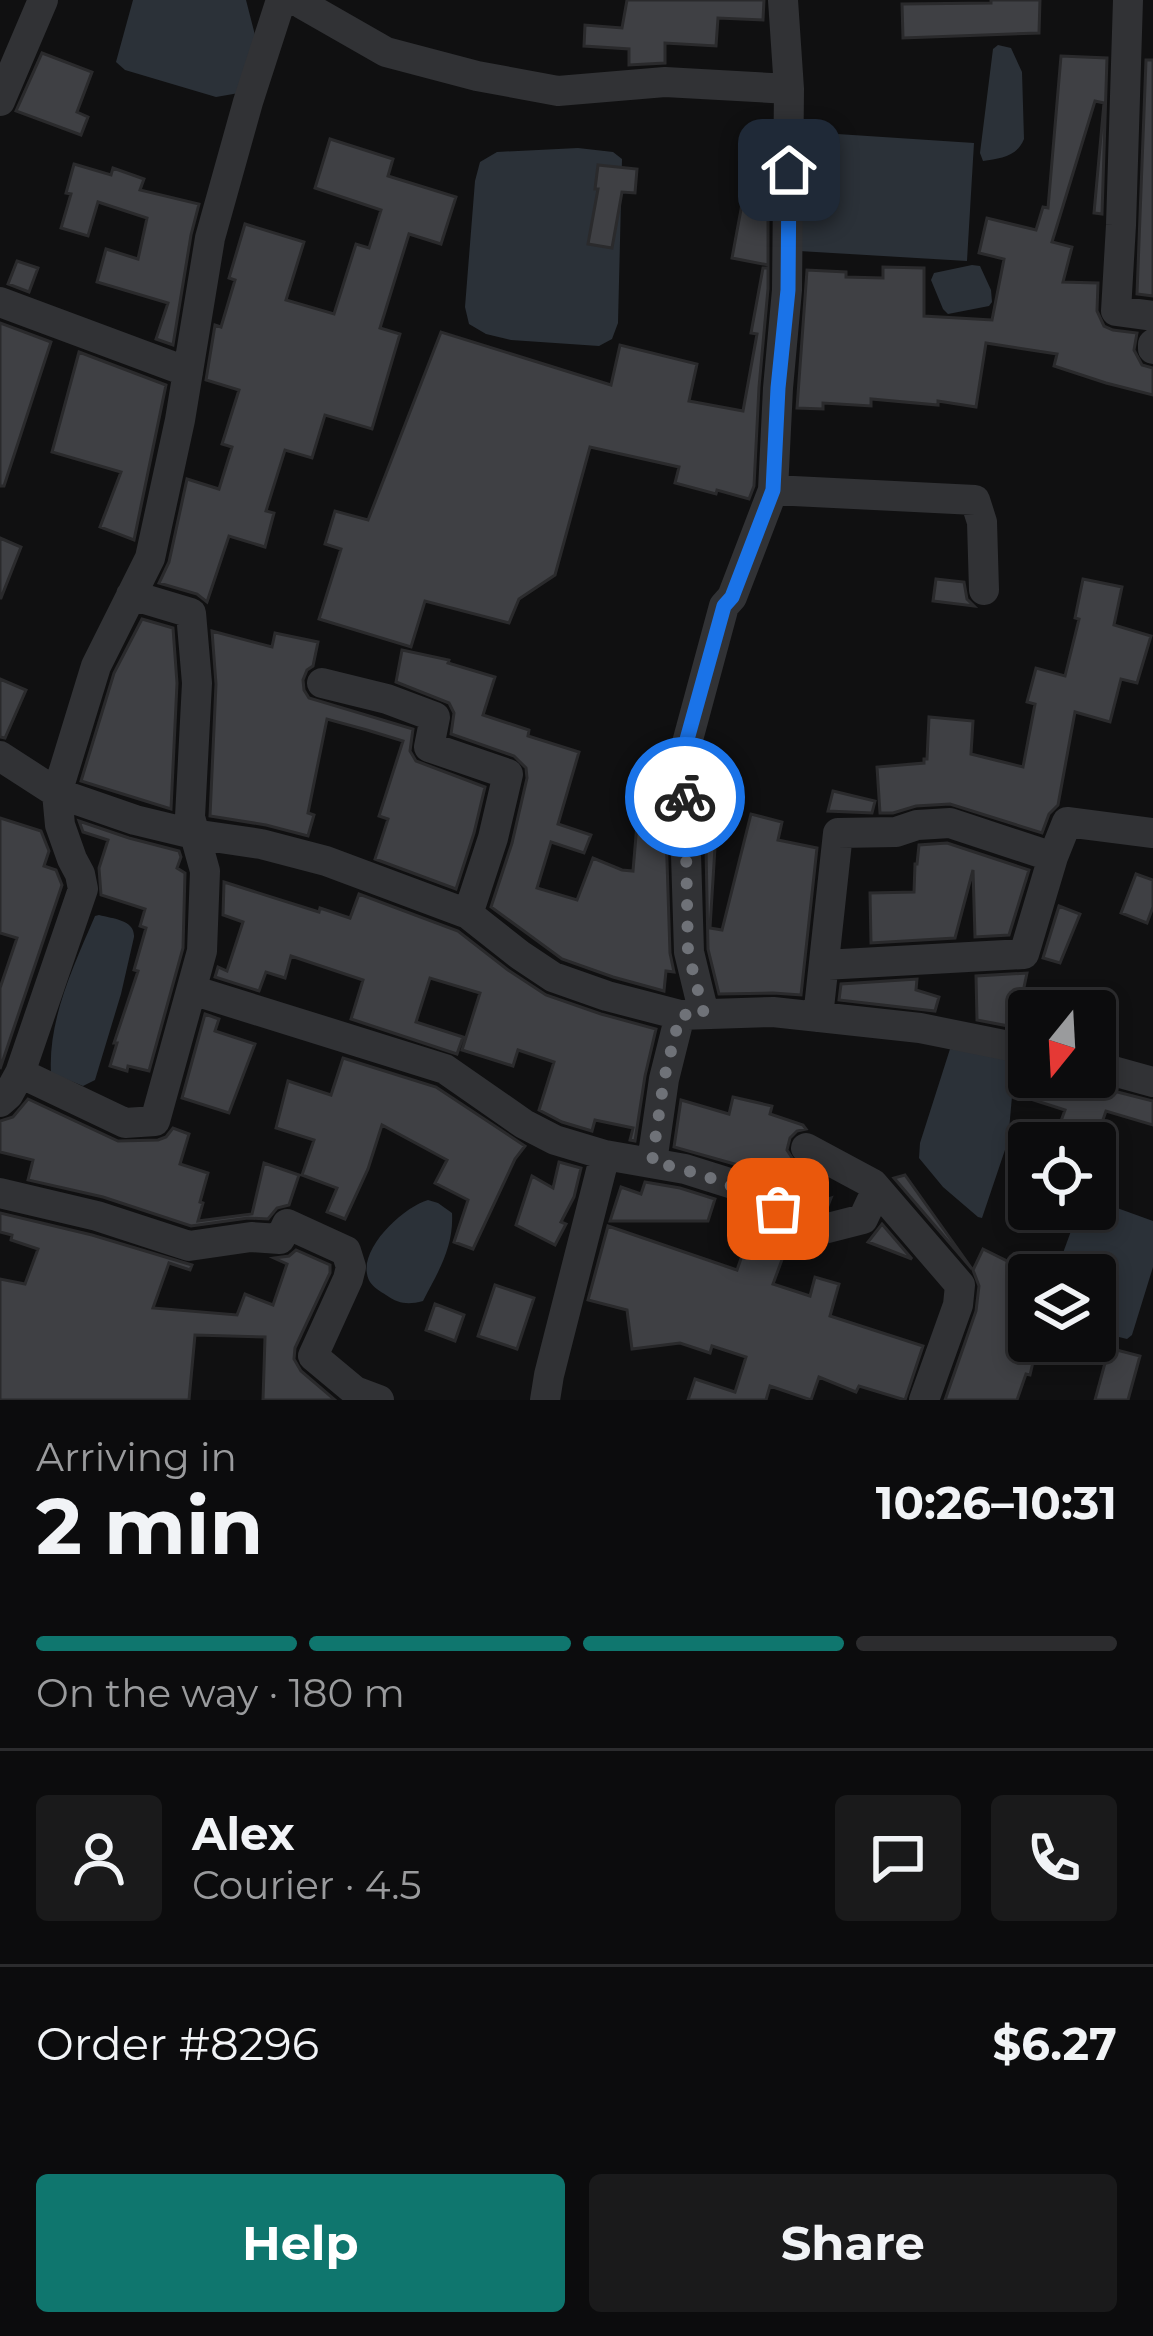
<!DOCTYPE html>
<html lang="en">
<head>
<meta charset="utf-8">
<style>
  :root { --surface:#0c0c0d; --page:#1a1a1b; --text:#f1f3f6; --muted:#9a9b9d; --line:#2c2c2e; --accent:#0f766e }
  body { margin:0; font-family:Montserrat,sans-serif; background:var(--page); color:var(--text); height:100vh; display:flex; flex-direction:column; font-size:45px; white-space:nowrap }
  * { box-sizing:border-box; margin:0 }
  p { font-size:39px; color:var(--muted) }
  .icon { flex:none; width:66px; height:66px; fill:none; stroke:currentColor; stroke-width:2; stroke-linecap:round; stroke-linejoin:round }
  .map { position:relative; height:1400px; overflow:hidden }
  .sheet { display:flex; flex-direction:column; background:var(--surface); flex:1 }
  .sheet>* { flex:none }
  .needle { width:78px; rotate:198deg }
  .controls { position:absolute; left:1008px; top:990px; display:grid; gap:24px }
  .controls a { display:grid; place-items:center; width:108px; height:108px; border-radius:12px; background:var(--surface); box-shadow:0 6px 18px #0003,0 0 0 3px var(--line); font-size:60px }
  .pin { position:absolute; display:grid; place-items:center; width:102px; height:102px; color:#fff; margin:-51px; border-radius:24px; box-shadow:0 6px 18px #0006 }
  .courier { position:absolute; display:grid; place-items:center; width:120px; height:120px; margin:-60px; border:9px solid #1a73e8; border-radius:50%; background:#fff; color:#222; box-shadow:0 3px 15px #0007 }
  .head em { font-style:normal; font-weight:700 }
  .head div { display:flex; flex-direction:column-reverse }
  .head { display:flex; align-items:center; justify-content:space-between; height:204px; padding:0 36px }
  h1 { font-size:78px; font-weight:700; line-height:90px }
  .bar { display:grid; grid-template-columns:repeat(4,1fr); gap:18px 12px; align-content:center; height:144px; padding:0 36px }
  .bar i { height:15px; border-radius:9px; background:var(--line) }
  .bar .on { background:var(--accent) }
  .bar p { grid-column:span 4 }
  .line { display:flex; align-items:center; gap:30px; padding:0 36px; border-top:3px solid var(--line) }
  .line div { flex:1 }
  .round { display:grid; place-items:center; flex:none; width:126px; height:126px; border-radius:12px; background:var(--page) }
  .action { display:flex; gap:24px; margin-top:auto; padding:24px 36px }
  .action a { flex:1; height:138px; border-radius:12px; background:var(--accent); color:#fff; font-size:48px; font-weight:700; line-height:138px; text-align:center }
  .action a+a { background:var(--page); color:var(--text) }
  .map>svg:first-child { display:block }
  .water { fill:#2b3138 }
  .building { fill:#3f4044; stroke:#2a2a2c; stroke-width:3 }
  .lines { fill:none; stroke-linecap:round; stroke-linejoin:round }
  .minor { stroke:#313235; stroke-width:30 }
  .done { stroke:#6f7278; stroke-width:12; stroke-dasharray:0 21.6 }
  .route { stroke:#1a73e8; stroke-width:15 }
</style>
</head>
<body>
<div class="map">
<svg width="1153" height="1400" viewBox="0 0 1153 1400">
  <rect width="100%" height="100%" fill="#101011"/>
  <path class="water" d="M133,0H246L256,39L239,93L216,97L125,70L116,62Z
    M998,45L1011,48L1022,72L1024,139C1017,157 1000,158 983,161L980,153L993,49Z
    M807,132L974,143L967,261L799,251Z
    M578,148L613,152L622,159L618,323L612,339L599,346L511,340L486,334L469,324L465,307L475,181L480,162L497,152Z
    M972,265L980,266L991,290L992,302L989,306L948,314L943,309L931,280L934,273Z
    M99,915C114,919 135,920 134,937L121,994L95,1080L83,1086L51,1073C48,1019 74,965 95,916Z
    M950,1049L1013,1057L1015,1063L1008,1141L982,1218L978,1217L943,1187L919,1158L920,1143Z
    M428,1200L438,1203L452,1213C454,1247 438,1272 423,1301C408,1305 399,1304 386,1295C380,1291 374,1288 370,1282C353,1253 403,1207 428,1200Z
    M1095,1200L1153,1221V1267L1132,1335L1127,1339L1095,1331V1275H1055L1079,1209H1095Z"/>
  <path class="building" d="M627,0H764L763,20L718,18L716,46L665,43V63L629,65V49L584,46L585,25L622,28Z
    M991,0H1040L1039,33L903,38L902,4L991,3Z
    M42,53L92,72L77,112L88,117L81,135L16,111Z
    M1061,56L1107,58L1102,214L1094,213L1104,103L1095,101L1052,242L1072,247L1063,282L1098,283L1097,311L1104,326L1113,330L1137,333L1134,350L1142,365L1153,368V395L1106,383L1054,366L1057,354L986,343L976,407L938,401V405L871,399V406L823,403V409L797,408L807,270L846,272V277L883,278V267L924,268V316L992,320L1004,259L979,253L987,218L1036,230L1043,207L1048,208Z
    M1146,60H1153V296L1137,294Z
    M330,139L393,159L388,176L456,197L441,244L409,234L380,328L400,334L372,429L325,415L312,458L285,450L266,511L274,513L265,547L229,536L207,602L197,594L159,583L169,562L187,479L219,489L232,447L222,444L239,390L206,380L215,325L221,327L235,280L229,278L245,224L304,242L286,300L334,314L356,244L369,248L381,210L315,188Z
    M74,164L111,175L113,168L144,179L140,190L199,204L191,235L173,345L156,339L168,303L97,282L106,249L138,259L147,218L98,202L88,236L61,228L71,194L66,193Z
    M598,165L637,169L635,193L622,192L612,248L588,244L598,189H595Z
    M742,204L768,210V265L732,258Z
    M17,261L38,268L29,292L8,284Z
    M763,268H768V289L759,387L754,486L749,499L717,490L716,494L675,483L679,467L590,447L555,575L519,599L509,623L425,601L411,647L319,619L341,549L325,544L335,511L368,520L441,332L611,385L620,345L697,364L689,401L743,411L757,334L751,333Z
    M0,323L51,342L4,486H0Z
    M79,352L166,385L134,540L100,527L121,472L52,452Z
    M0,538L21,547L1,598H0Z
    M936,579L964,582L967,599L974,606L933,601Z
    M1083,579L1122,587L1114,625L1151,636L1137,683L1121,679L1110,722L1075,712L1058,805L1049,814L1042,833L950,804L916,806L893,813H880L877,767L924,763V759H927L929,717L973,721L971,754L1023,767L1035,704L1027,702L1036,668L1065,676L1079,619L1075,618Z
    M142,619L173,628L177,683L171,809L81,781L114,673Z
    M212,631L272,647L275,633L318,642L313,666L307,670L303,680L304,690L309,698L413,729L410,751L416,761L485,787L474,833L456,889L375,859L388,819L379,816L403,741L367,730L327,719L308,813L314,815L308,836L266,825L210,816L216,684Z
    M402,650L449,660L448,663L495,677L483,715L529,730L528,736L579,752L558,824L591,835L584,853L551,842L537,888L577,900L593,858L622,870L633,871L637,824L657,826V829L666,830L670,953L674,972L666,971L664,991L613,977L562,959L491,907L512,843L527,778L526,768L514,756L451,734L454,713L449,703L396,682Z
    M0,679L26,690L5,738L0,737Z
    M833,791L875,801L872,813L828,811Z
    M705,798L718,799L710,928L722,930L751,814L782,822L778,840L817,848L801,995L773,993L719,994L708,949Z
    M0,818L41,831L49,851L44,866L56,870L62,885L0,1069V988L17,938L0,933Z
    M79,821L129,838L179,851L181,857L177,868L185,873L183,948L149,1071L128,1066L127,1071L110,1066L117,1043H114L138,971L134,970L146,928L140,926L145,909L101,895L99,868L108,840L83,832Z
    M947,843L1029,870L1009,935L975,937L973,870L955,938L871,943L870,893L914,892L915,864H917L919,845Z
    M1136,874L1153,880V907L1147,923L1121,913Z
    M224,882L319,912L320,908L350,918L359,894L458,931L508,970L546,995L601,1014L656,1029L645,1076L635,1141L630,1140L633,1128L595,1120L592,1131L562,1122L539,1110L554,1062L518,1050L513,1066L462,1050L480,993L430,978L416,1022L463,1037L457,1054L351,1019L363,980L291,956L285,978L266,972L259,991L215,977L218,967L227,971L243,922L223,915Z
    M1059,906L1080,914L1060,963L1043,958Z
    M1027,973L1022,997L1029,998V1030L977,1020L976,976Z
    M917,979L916,990L939,997L935,1011L839,1000L841,984Z
    M205,1014L219,1019L215,1031L255,1044L229,1113L182,1098Z
    M343,1058L436,1087L525,1146L515,1159L473,1249L454,1242L468,1200L435,1183L447,1160L382,1125L368,1169L345,1219L327,1212L337,1188L302,1175L314,1140L276,1128L288,1081L331,1095Z
    M1026,1077H1079L1090,1085L1153,1101V1125L1106,1111L1095,1143H1053L1065,1110L1021,1096Z
    M733,1097L772,1106L770,1114L803,1125L806,1129L797,1131L790,1138L787,1150L796,1164L819,1177L823,1201L831,1198L827,1208L819,1210L745,1167L674,1147L681,1100L729,1114Z
    M28,1099L118,1141L158,1140L166,1137L173,1128L189,1134L180,1164L208,1173L200,1202L203,1203L198,1221L252,1214L264,1163L299,1175L289,1205L277,1208L268,1219L248,1218L191,1226L103,1197L28,1180L33,1160L0,1152V1121L13,1117Z
    M559,1162L581,1168L574,1197L561,1222L566,1224L555,1245L516,1225L532,1176L553,1188Z
    M905,1175L972,1269L894,1178Z
    M645,1182L680,1188L715,1199L708,1221H610L621,1187L641,1194Z
    M0,1213L92,1235L192,1265L190,1270L169,1263L153,1308L237,1315L245,1294L273,1305L287,1264L274,1258L289,1256L296,1250L330,1265V1273L295,1348L294,1359L301,1371L335,1400H263L265,1337L195,1335L189,1400H0V1279L25,1284L38,1249L11,1240L12,1235L0,1232Z
    M755,1218L790,1238L773,1284L810,1296L815,1277L839,1284L830,1316L923,1346L905,1400L859,1386L856,1392L819,1377L811,1400L770,1386L766,1400H688L695,1379L735,1392L746,1357L712,1346L710,1353L680,1343L632,1349L627,1310L588,1300L608,1226L737,1270Z
    M882,1224L912,1259L868,1242Z
    M983,1249L1017,1266L1010,1280L1029,1286V1341H1038L1030,1375L1026,1374L1017,1400H945L976,1311L979,1286L973,1270Z
    M495,1285L534,1298L517,1349L478,1336Z
    M435,1304L464,1315L455,1341L426,1330Z
    M1109,1348L1140,1356L1128,1400H1095Z"/>
  <g class="lines">
    <path class="minor" d="M299,0L302,4L386,52L477,76L558,91L665,82L789,89
      M1128,0L1121,225L1116,311L1153,316
      M0,101L43,0
      M0,302L188,372
      M1153,344V349
      M773,490L975,500L982,522L984,590
      M322,683L387,699L435,717L429,747L508,774L493,838L468,914
      M0,756L57,793L135,820L193,834L261,844L326,861L468,914L520,955L553,977L607,996L680,1015L773,1012L920,1028L1029,1050
      M824,965L1024,954L1053,857
      M192,990L445,1069L524,1124L555,1140L605,1155L685,1169L739,1186L816,1231L863,1219L877,1189
      M704,1014L689,952L685,822L687,743L724,606L732,597L773,490L778,388L787,290L789,89L783,0
      M818,1017L838,833L896,832L917,825L950,823L1053,857L1067,822L1153,833
      M1095,1066L1153,1082
      M20,1073L125,1123L155,1121L202,951L205,871L190,817L197,683L191,613L131,595
      M0,1102L8,1095L20,1073L83,889L80,874L72,859L60,825L57,793L96,666L150,558L180,420L210,238L248,102L281,0
      M806,1148L873,1184L960,1285L958,1305L924,1400
      M652,1162L664,1079L680,1015
      M0,1193L97,1216L189,1246L251,1237L280,1239L287,1224L346,1251L351,1267L348,1279L313,1356L355,1391L379,1400
      M545,1400L549,1375L605,1155"/>
  </g>
  <g class="lines">
    <path class="done" d="M685,797L688,952L704,1014L680,1015L664,1079L652,1162C699,1172 736,1185 778,1209"/>
    <path class="route" d="M685,797L686,743L724,606L732,597L773,490L778,388L788,290L789,170"/>
  </g>
</svg>
<div class="controls">
<a><svg class="needle" viewBox="-14 -14 28 28"><path d="M0-13l5 13h-10z" fill="#e53935"/><path d="M0 13l5-13h-10z" fill="#9a9b9d"/></svg></a>
<a><svg class="icon" aria-label="locate" viewBox="0 0 24 24"><circle cx="12" cy="12" r="6"/><path d="M12 2v4M12 18v4M2 12h4M18 12h4"/></svg></a>
<a><svg class="icon" aria-label="layers" viewBox="0 0 24 24"><path d="M12 4l9 5-9 5-9-5zM3 14l9 5 9-5"/></svg></a>
</div>
<div class="pin" style="left:778px;top:1209px;background:#ea580c"><svg class="icon" aria-label="bag" viewBox="0 0 24 24"><path d="M5 8h14l-1 12H6zM9 8a3 3 0 0 1 6 0"/></svg></div>
<div class="pin" style="left:789px;top:170px;background:#1f2937"><svg class="icon" aria-label="home" viewBox="0 0 24 24"><path d="M3 11l9-7 9 7M6 9v11h12V9"/></svg></div>
<div class="courier" style="left:685px;top:797px"><svg class="icon" aria-label="bike" viewBox="0 0 24 24"><circle cx="6" cy="16" r="4"/><circle cx="18" cy="16" r="4"/><path d="M6 16l4-8h5l3 8M10 8l3 8H6M13 5h3"/></svg></div>
</div>
<section class="sheet">
<div class="head"><div><h1>2 min</h1><p>Arriving in</p></div><em>10:26–10:31</em></div>
<div class="bar"><i class="on"></i><i class="on"></i><i class="on"></i><i></i><p>On the way · 180 m</p></div>
<div class="line" style="height:216px"><a class="round"><svg class="icon" aria-label="person" viewBox="0 0 24 24"><circle cx="12" cy="8" r="4"/><path d="M4 21q1-7 8-7t8 7"/></svg></a><div><b>Alex</b><p>Courier · 4.5</p></div><a class="round"><svg class="icon" aria-label="chat" viewBox="0 0 24 24"><path d="M4 5h16v11H9l-5 4z"/></svg></a><a class="round"><svg class="icon" aria-label="phone" viewBox="0 0 24 24"><path d="M5 4h4l2 5-3 2q2 4 5 5l2-3 5 2v4C11 20 4 13 5 4z"/></svg></a></div>
<div class="line" style="height:156px"><div>Order #8296</div><b>$6.27</b></div>
<div class="action"><a>Help</a><a>Share</a></div>
</section>
</body>
</html>
